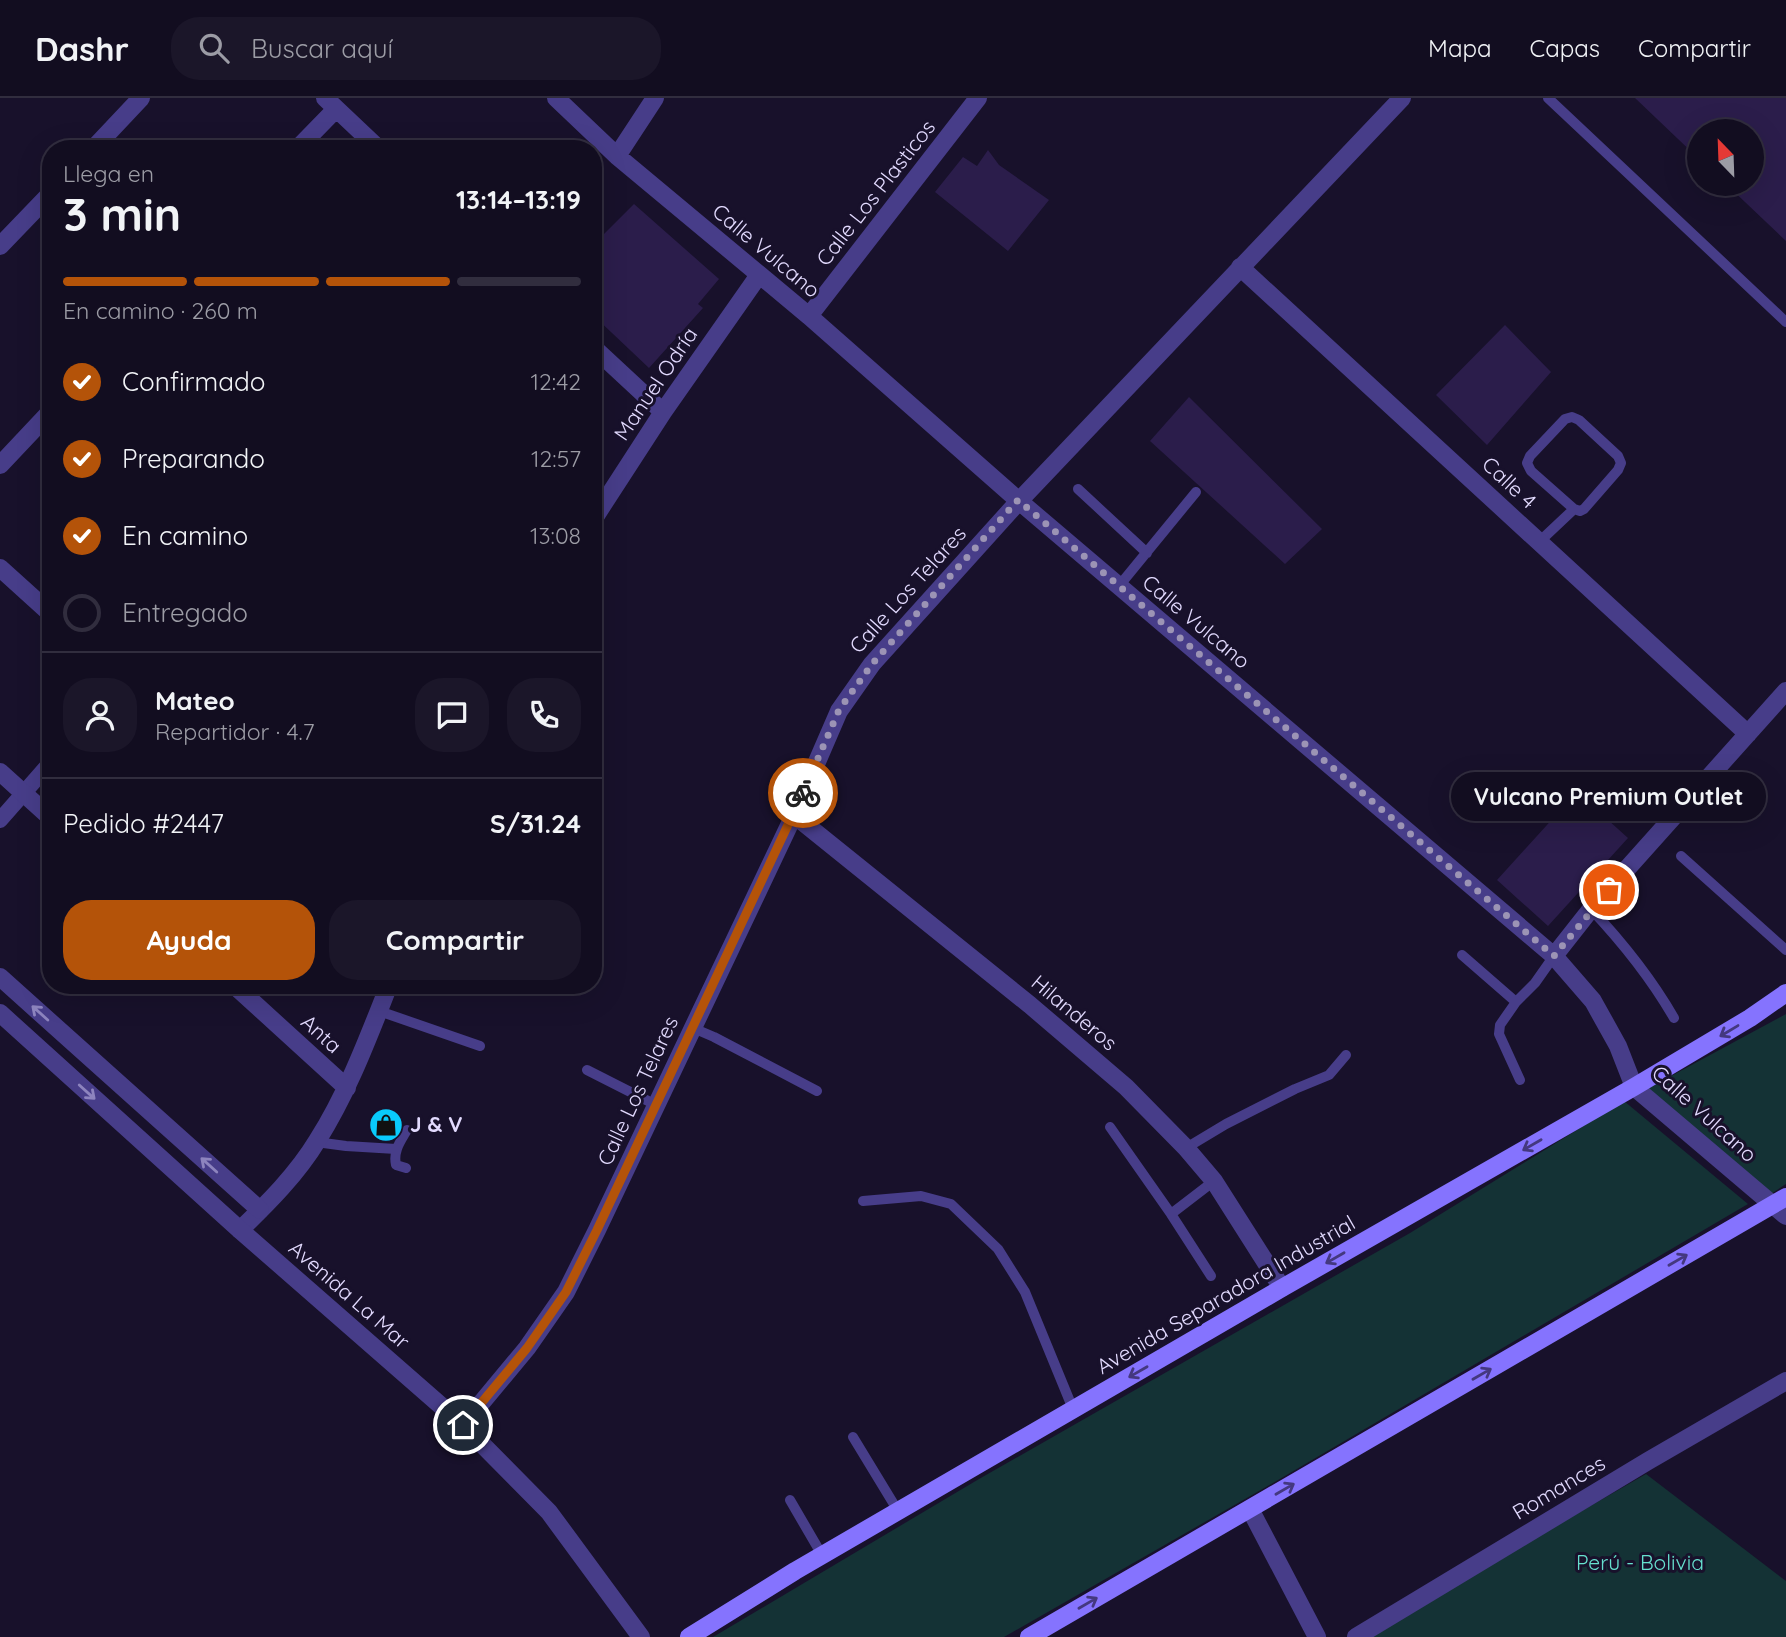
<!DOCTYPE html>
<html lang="es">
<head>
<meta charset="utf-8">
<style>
  :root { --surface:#120d20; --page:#1b1629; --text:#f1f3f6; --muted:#9c9ca5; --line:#312d3e; --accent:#b45309 }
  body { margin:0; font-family:Quicksand,sans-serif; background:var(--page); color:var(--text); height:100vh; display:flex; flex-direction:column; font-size:26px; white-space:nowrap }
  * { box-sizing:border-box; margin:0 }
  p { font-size:23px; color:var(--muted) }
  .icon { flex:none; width:38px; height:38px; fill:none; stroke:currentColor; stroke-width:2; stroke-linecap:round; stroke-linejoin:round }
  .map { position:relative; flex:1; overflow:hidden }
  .side { position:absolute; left:42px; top:42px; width:560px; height:854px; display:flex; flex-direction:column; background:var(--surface); border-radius:28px; box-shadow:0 7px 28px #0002,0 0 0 2px var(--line) }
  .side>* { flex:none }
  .needle { width:46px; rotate:337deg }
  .buttons { position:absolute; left:1687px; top:21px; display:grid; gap:14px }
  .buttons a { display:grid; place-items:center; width:77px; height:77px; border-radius:50%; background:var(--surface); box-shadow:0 7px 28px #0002,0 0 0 2px var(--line); font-size:35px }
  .pin { position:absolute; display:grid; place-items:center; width:60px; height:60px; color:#fff; margin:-30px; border:4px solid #fff; border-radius:50%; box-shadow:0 2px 7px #0007 }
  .courier { position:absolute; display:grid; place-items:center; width:70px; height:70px; margin:-35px; border:5px solid #b45309; border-radius:50%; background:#fff; color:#222; box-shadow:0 2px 9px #0007 }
  .bubble { position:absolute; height:49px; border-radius:24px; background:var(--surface); box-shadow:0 7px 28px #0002,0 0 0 2px var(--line); font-size:23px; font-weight:800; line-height:49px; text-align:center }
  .head em { font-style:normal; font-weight:800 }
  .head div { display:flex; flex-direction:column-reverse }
  .head { display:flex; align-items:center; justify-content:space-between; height:119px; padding:0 21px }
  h1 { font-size:46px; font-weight:800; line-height:52px }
  .bar { display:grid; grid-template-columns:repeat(4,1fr); gap:10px 7px; align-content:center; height:84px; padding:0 21px }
  .bar i { height:9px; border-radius:5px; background:var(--line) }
  .bar .current { background:var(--accent) }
  .bar p { grid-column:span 4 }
  .line { display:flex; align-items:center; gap:18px; padding:0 21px; border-top:2px solid var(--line) }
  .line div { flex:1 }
  .round { display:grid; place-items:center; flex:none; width:74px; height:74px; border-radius:28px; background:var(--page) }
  ol { padding:0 21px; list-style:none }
  li { display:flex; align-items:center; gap:21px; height:77px }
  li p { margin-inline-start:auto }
  li .icon { padding:7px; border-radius:50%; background:var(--accent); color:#fff; stroke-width:4 }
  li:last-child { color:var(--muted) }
  li i { width:38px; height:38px; border:4px solid var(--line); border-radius:50% }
  .action { display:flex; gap:14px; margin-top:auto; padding:14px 21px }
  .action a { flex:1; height:80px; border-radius:28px; background:var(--accent); color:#fff; font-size:28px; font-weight:800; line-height:80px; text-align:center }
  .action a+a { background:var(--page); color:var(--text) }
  header { display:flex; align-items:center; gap:42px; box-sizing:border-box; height:98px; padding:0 35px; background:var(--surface); border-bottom:2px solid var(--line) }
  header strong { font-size:33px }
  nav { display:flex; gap:38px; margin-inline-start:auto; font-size:24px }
  .search { width:490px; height:63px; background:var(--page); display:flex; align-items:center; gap:18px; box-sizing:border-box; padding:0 24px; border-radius:28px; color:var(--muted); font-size:26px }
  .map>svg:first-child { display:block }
  .green { fill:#143235 }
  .building { fill:#2b1d4b }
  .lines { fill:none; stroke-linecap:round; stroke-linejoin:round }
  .service { stroke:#473d89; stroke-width:10 }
  .pedestrian { stroke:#473d89; stroke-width:16 }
  .minor { stroke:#473d89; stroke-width:18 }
  .tertiary { stroke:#473d89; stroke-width:18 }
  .secondary { stroke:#8573fe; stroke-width:18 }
  .oneway { stroke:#8d84be }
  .oneway2 { stroke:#44387f }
  .done { stroke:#9c94b5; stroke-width:7; stroke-dasharray:0 12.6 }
  .route { stroke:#b45309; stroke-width:9 }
  .labels { text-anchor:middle; stroke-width:6; stroke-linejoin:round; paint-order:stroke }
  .street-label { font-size:21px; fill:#e3dbff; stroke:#18112b }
  .poi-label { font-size:21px; font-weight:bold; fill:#e3dbff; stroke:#18112b; text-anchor:start }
  .park-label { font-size:21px; fill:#66e0ce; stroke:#18112b }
</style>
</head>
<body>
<header>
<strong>Dashr</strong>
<div class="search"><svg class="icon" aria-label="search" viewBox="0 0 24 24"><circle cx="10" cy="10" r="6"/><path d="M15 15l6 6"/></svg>Buscar aquí</div>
<nav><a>Mapa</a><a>Capas</a><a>Compartir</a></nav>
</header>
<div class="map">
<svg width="1786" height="1539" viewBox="0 0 1786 1539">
  <rect width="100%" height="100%" fill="#18112b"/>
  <path class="green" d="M1786,916V1086L1771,1096L1647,991Z
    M1624,1003L1748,1106L1266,1389L1004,1539H713L979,1381L1410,1135Z
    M1646,1376L1786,1483V1539H1363Z"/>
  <path class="building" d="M1635,0H1786V143L1726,86H1752V33H1699V61Z
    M988,52L999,67L1049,102L1008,153L935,94L963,59L977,68Z
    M634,106L719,181L698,206L703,210L649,270L593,217V147Z
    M1505,227L1551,274L1487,347L1436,297Z
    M1189,299L1322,431L1285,466L1150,343Z
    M1577,694L1628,740L1548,828L1497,782Z"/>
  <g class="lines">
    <path class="service" d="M1548,0L1786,224
      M1572,319L1579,322L1618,358L1621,365L1618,372L1584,411L1580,413L1574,411L1531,373L1527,365L1530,358L1565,321Z
      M1078,391L1147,455
      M1539,444L1574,411
      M1119,488L1196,394
      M1681,758L1786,852
      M1591,811C1622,844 1651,880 1674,920
      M1462,857L1516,904
      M379,913L480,948
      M693,930L714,939L817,993
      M587,972L656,1007
      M1520,982L1499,936L1500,927L1516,904L1535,885L1554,858
      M1110,1029L1171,1116L1211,1178
      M316,1044L346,1048L396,1051
      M1186,1050L1226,1026L1295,991L1329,977L1346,957
      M406,1070L396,1067C393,1053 400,1044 407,1032
      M863,1103L921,1098L951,1106L998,1151L1025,1194L1073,1311
      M1171,1116L1214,1083
      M853,1339L898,1413
      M790,1402L822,1457"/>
    <path class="pedestrian" d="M0,722L51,664"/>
    <path class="minor" d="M325,0L379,51
      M556,0L617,58L809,218L1019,403L1554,858L1593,903L1618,948L1634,989L1786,1118
      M93,51L141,0
      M297,51L336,11
      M617,58L655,0
      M0,148L51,95
      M1240,169L1748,636
      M809,218L978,0
      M593,249L663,314
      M0,367L51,313
      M593,422L663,314L759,177
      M0,470L51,516
      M0,674L51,720
      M794,717L1030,907L1126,989L1186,1050L1214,1083L1282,1190
      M1554,858L1591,811L1786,593
      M234,887L347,990
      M240,1132C268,1105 297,1076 317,1043C348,994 368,940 389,887
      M463,1327L527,1250L566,1194L597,1132L794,717L839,613L872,566L1019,403L1402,0
      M1250,1411L1317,1539
      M1356,1539L1648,1363L1786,1283"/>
    <path class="tertiary" d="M0,879L260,1112
      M0,915L240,1132L463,1327L549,1414L641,1539"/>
    <path class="secondary" d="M689,1539L795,1473L1282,1190L1634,989L1750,920L1786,895
      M1029,1539L1786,1099"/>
  </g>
  <defs><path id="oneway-shaft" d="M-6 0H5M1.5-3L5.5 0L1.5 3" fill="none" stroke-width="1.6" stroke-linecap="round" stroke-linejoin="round" transform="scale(1.75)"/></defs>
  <g class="oneway">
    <use href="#oneway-shaft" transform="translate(40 915) rotate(-138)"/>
    <use href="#oneway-shaft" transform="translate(87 994) rotate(42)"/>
    <use href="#oneway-shaft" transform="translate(209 1067) rotate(-138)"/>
  </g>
  <g class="oneway2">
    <use href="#oneway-shaft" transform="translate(1729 933) rotate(149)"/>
    <use href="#oneway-shaft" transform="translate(1532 1047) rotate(150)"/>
    <use href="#oneway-shaft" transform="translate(1335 1160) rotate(150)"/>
    <use href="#oneway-shaft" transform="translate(1678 1162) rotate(-30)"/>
    <use href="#oneway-shaft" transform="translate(1138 1274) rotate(150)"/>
    <use href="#oneway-shaft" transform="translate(1482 1276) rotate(-30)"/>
    <use href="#oneway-shaft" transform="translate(1285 1391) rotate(-30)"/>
    <use href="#oneway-shaft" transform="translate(1088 1505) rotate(-30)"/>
  </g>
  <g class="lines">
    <path class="done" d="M803,695L839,612L872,566L1018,402L1554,858L1609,792"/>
    <path class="route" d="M463,1327L527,1250L566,1194L597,1132L803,695"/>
  </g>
  <defs>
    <g id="shop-disc" transform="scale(1.75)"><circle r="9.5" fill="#09cbfc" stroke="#18112b"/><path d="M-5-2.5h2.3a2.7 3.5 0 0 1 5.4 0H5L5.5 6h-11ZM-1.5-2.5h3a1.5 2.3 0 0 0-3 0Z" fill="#111"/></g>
  </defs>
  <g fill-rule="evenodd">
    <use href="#shop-disc" x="386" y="1027"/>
  </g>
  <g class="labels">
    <g class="street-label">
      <text transform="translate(876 95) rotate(-52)" y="7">Calle Los Plasticos</text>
      <text transform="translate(766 153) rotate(40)" y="7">Calle Vulcano</text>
      <text transform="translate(656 286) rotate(-56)" y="7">Manuel Odría</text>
      <text transform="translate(1509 385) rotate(43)" y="7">Calle 4</text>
      <text transform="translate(908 492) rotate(-48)" y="7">Calle Los Telares</text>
      <text transform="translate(1196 524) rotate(40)" y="7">Calle Vulcano</text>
      <text transform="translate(1074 915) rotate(40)" y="7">Hilanderos</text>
      <text transform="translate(321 936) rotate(42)" y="7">Anta</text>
      <text transform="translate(638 993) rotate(-65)" y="7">Calle Los Telares</text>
      <text transform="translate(1704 1016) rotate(42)" y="7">Calle Vulcano</text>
      <text transform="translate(349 1197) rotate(41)" y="7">Avenida La Mar</text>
      <text transform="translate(1226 1197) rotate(-30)" y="7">Avenida Separadora Industrial</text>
      <text transform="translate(1559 1390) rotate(-31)" y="7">Romances</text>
    </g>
    <g class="poi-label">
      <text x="410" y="1034">J &amp; V</text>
    </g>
    <g class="park-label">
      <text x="1640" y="1472">Perú - Bolivia</text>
    </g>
  </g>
</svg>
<div class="buttons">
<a><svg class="needle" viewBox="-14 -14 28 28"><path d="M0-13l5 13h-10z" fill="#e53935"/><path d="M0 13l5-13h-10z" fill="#9c9ca5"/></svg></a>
</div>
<div class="pin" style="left:1609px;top:792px;background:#ea580c"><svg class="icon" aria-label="bag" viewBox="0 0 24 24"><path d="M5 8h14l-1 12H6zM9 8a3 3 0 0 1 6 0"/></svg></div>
<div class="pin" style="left:463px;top:1327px;background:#1f2937"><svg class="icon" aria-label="home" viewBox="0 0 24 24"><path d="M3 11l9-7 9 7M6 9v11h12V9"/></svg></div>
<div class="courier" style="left:803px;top:695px"><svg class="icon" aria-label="bike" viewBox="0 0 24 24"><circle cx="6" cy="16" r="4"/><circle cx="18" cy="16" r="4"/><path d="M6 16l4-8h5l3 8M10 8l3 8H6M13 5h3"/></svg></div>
<div class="bubble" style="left:1451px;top:674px;width:315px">Vulcano Premium Outlet</div>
<section class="side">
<div class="head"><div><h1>3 min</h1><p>Llega en</p></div><em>13:14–13:19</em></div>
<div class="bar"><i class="current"></i><i class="current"></i><i class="current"></i><i></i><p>En camino · 260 m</p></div>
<ol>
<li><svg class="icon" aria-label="check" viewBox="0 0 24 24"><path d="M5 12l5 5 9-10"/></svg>Confirmado<p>12:42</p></li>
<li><svg class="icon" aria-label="check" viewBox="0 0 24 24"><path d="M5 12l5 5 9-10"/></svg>Preparando<p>12:57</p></li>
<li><svg class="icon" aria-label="check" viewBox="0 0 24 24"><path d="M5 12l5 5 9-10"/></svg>En camino<p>13:08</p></li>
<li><i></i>Entregado</li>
</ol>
<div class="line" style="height:126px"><a class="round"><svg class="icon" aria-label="person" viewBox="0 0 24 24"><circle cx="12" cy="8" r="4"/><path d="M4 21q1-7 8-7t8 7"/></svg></a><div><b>Mateo</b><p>Repartidor · 4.7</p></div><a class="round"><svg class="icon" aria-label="chat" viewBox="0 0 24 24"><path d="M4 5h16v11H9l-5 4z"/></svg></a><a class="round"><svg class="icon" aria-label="phone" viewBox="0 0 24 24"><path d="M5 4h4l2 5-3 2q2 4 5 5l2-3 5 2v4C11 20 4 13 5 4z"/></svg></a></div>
<div class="line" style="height:91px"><div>Pedido #2447</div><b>S/31.24</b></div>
<div class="action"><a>Ayuda</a><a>Compartir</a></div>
</section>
</div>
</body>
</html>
